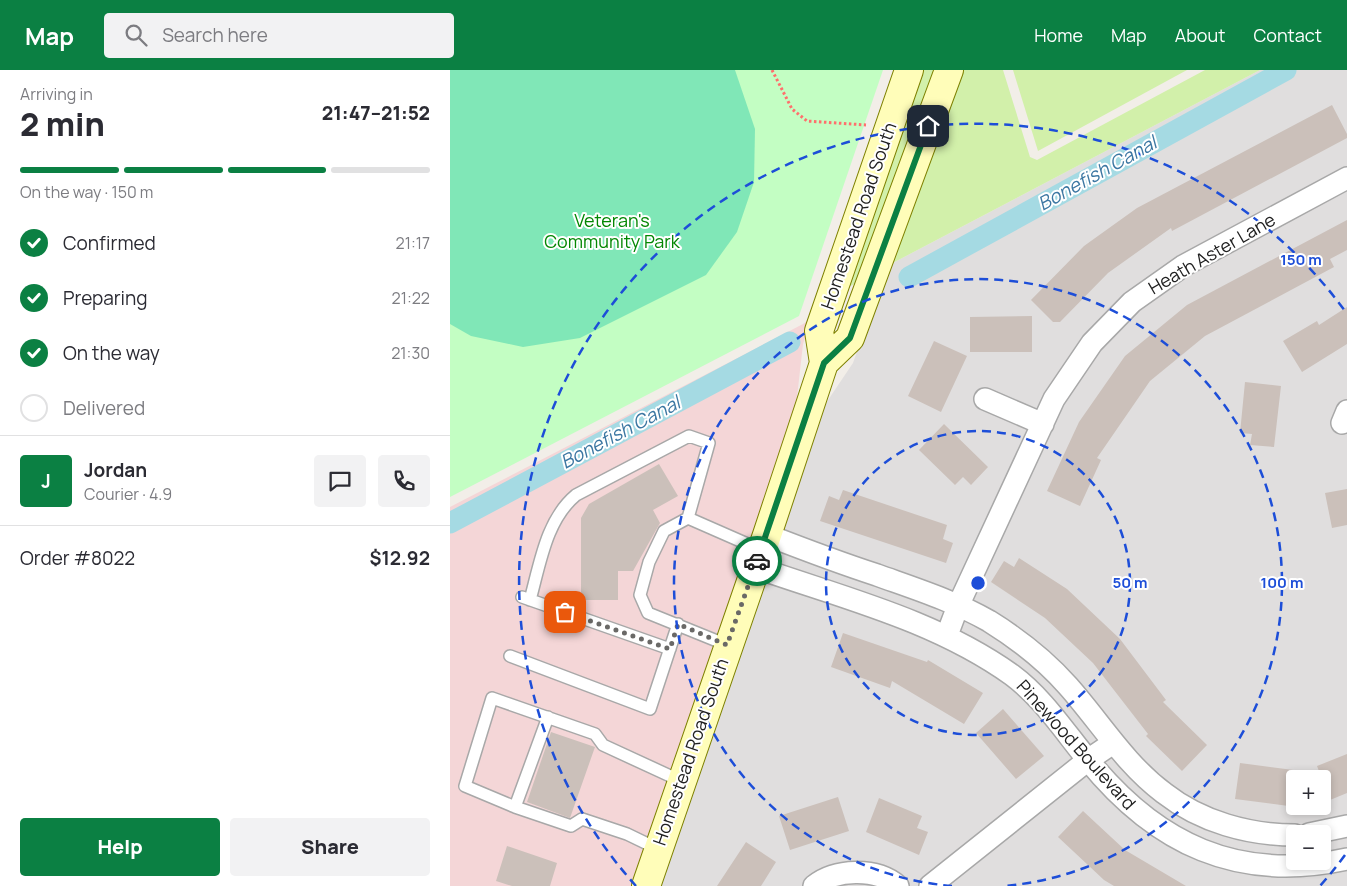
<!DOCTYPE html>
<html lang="en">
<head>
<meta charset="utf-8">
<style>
  :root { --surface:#fff; --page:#f2f2f3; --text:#2b2b33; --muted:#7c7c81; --line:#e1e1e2; --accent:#0b8043 }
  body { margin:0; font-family:Manrope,sans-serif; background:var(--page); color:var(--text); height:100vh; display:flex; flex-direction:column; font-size:19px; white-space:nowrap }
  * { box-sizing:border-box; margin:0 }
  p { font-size:16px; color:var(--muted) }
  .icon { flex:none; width:28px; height:28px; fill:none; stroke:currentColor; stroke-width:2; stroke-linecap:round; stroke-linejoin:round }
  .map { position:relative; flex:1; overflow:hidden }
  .sheet { display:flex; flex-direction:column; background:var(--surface); width:450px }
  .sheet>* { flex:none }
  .fabs { position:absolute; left:836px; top:700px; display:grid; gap:10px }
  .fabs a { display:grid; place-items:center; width:45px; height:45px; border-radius:5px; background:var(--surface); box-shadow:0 2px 8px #0003; font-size:25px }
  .pin { position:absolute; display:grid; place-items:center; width:42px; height:42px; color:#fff; margin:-21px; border-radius:10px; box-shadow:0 2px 8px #0006 }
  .courier { position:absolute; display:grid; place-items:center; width:50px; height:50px; margin:-25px; border:4px solid #0b8043; border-radius:50%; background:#fff; color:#222; box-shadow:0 1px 6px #0007 }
  .overview em { font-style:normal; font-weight:800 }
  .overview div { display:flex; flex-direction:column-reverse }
  .overview { display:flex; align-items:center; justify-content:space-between; height:85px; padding:0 20px }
  h1 { font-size:32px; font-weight:800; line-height:38px }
  .bar { display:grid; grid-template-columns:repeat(4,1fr); gap:8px 5px; align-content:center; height:60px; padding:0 20px }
  .bar i { height:6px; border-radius:4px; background:var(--line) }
  .bar .current { background:var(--accent) }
  .bar p { grid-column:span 4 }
  .line { display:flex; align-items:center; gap:12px; padding:0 20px; border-top:1px solid var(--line) }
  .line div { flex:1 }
  .round { display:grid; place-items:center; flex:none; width:52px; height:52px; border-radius:5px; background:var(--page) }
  ol { padding:0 20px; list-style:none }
  li { display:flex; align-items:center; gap:15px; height:55px }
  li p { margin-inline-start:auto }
  li .icon { padding:5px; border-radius:50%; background:var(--accent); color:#fff; stroke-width:4 }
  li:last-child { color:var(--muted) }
  li i { width:28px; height:28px; border:2px solid var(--line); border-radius:50% }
  .cta { display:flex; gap:10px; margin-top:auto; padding:10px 20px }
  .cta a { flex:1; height:58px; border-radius:5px; background:var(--accent); color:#fff; font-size:20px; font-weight:800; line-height:58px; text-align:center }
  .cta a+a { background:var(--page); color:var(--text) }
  header { display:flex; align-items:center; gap:30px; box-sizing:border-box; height:70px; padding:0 25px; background:var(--accent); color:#fff }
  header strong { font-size:24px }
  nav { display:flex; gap:28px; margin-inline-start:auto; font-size:18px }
  .search { width:350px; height:45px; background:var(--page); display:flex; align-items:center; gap:12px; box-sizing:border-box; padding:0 18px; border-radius:5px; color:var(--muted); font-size:19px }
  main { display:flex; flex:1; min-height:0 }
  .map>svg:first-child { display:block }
  .residential { fill:#e0dede; fill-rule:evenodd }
  .commercial { fill:#f4d6d7 }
  .grass { fill:#d2f0aa }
  .park { fill:#c3fec3 }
  .pitch { fill:#80e7b7 }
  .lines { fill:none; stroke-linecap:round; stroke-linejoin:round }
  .canal { stroke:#a5dae3; stroke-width:21 }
  .building { fill:#cbc0ba }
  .lane-casing { stroke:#a8a8a8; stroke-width:14 }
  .street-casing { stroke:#a8a8a8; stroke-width:24 }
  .secondary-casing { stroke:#7e8100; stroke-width:30 }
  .path { stroke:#ff6f6c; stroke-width:3; stroke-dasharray:2.5 2.5; stroke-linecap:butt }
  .lane { stroke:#fff; stroke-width:11 }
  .street { stroke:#fff; stroke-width:21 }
  .secondary { stroke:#fffdb9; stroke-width:28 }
  .done { stroke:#6a6967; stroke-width:5; stroke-dasharray:0 9 }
  .route { stroke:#0b8043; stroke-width:6 }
  .ring { fill:none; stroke:#1d4ed8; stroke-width:2.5; stroke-dasharray:9 6 }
  .labels { text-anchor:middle; stroke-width:4; stroke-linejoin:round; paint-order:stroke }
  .street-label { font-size:18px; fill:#212121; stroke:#fff }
  .park-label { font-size:18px; fill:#038703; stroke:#fff }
  .water-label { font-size:19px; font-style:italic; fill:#3c77a2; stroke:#fff }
  .centre { fill:#1d4ed8; stroke:#fff; stroke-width:2.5 }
  .ring-label { font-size:15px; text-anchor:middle; font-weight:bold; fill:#1d4ed8; stroke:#fff; stroke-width:4; stroke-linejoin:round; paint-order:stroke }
</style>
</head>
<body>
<header>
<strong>Map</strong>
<div class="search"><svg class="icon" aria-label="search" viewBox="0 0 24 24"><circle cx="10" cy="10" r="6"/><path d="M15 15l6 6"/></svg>Search here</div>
<nav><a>Home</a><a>Map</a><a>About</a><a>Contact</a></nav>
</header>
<main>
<section class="sheet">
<div class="overview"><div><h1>2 min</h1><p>Arriving in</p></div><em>21:47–21:52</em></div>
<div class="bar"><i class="current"></i><i class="current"></i><i class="current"></i><i></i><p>On the way · 150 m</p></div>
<ol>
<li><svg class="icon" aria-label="check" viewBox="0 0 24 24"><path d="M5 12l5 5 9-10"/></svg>Confirmed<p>21:17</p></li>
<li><svg class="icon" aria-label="check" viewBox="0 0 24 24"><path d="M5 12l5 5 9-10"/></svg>Preparing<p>21:22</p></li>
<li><svg class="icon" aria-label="check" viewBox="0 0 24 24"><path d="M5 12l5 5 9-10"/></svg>On the way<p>21:30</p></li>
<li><i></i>Delivered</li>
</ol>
<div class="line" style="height:90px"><b class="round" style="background:var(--accent);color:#fff">J</b><div><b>Jordan</b><p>Courier · 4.9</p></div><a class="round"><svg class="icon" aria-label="chat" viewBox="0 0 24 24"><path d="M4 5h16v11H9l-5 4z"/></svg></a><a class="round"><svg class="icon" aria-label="phone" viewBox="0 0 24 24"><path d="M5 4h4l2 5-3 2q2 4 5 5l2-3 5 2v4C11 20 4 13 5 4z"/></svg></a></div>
<div class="line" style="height:65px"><div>Order #8022</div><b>$12.92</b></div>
<div class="cta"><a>Help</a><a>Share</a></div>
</section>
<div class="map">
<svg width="897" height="816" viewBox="0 0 897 816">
  <rect width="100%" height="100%" fill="#f2eee8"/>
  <path class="residential" d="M810,0H897V816H208L370,342L403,293L437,196ZM845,709H872V736H845ZM845,764H872V791H845Z"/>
  <path class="commercial" d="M366,235L353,274L345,345L184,816H0V437L353,254L357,251L363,237Z"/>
  <path class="grass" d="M471,0H487L408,212L395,219Z
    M511,0H553L580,87L587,90L755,0H810L437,196Z
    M563,0H737L588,81Z"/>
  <path class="park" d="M0,0H433L349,246L0,427Z"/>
  <path class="pitch" d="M0,0H285L305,59L304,112L287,162L256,205L130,268L73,277L21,266L0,254Z"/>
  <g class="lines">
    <path class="canal" d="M459,207L836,0
      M0,453L340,272"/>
  </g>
  <path class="building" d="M882,35L897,64V68L722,161L721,158L658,203L610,252H603L581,230L634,176L687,138Z
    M897,150V180L880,189L884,197L755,266L700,311L647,388L651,390L630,436L597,421L629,352L675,286L737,235Z
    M897,237V274L852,302L833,271L867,251L869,255Z
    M582,246V282H520V247Z
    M484,271L517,286L491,342L458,326Z
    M795,312L831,316L824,377L800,375L802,364L790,363Z
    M494,354L538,397L521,415L513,407L505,415L469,380Z
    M209,394L228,426L203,440L210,453L183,501H168V530H131V448L139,434Z
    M897,419V455L882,458L875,423Z
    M393,420L497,455L493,469L503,473L496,493L370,451L379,426L389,430Z
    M569,488L617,519L670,569L716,630L713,632L757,675L732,701L696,666L698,664L643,593L595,548L541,512L554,491L564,497Z
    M393,563L477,592L478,590L533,623L514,654L442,611L440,618L381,597Z
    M553,639L594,686L566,709L526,663Z
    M101,662L145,677L120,748L77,732Z
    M897,684V723L880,730L867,696Z
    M790,693L851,701L850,709H845L846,737L785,729Z
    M388,727L399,761L340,780L329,746Z
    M429,728L472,746L467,758L478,762L469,785L416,762Z
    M633,741L675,780L736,816H664L654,810L608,767Z
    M296,772L326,792L311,816H267Z
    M57,776L107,793L100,816H62L46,811Z"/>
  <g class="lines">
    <g class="lane-casing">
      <path id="lane" d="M72,527L220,579
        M80,530C90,494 96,450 126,425L239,366L259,373L238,448
        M277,575L198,543L190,525L199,492L214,461L238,448L311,480
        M60,586L200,639L228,554
        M65,737L98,647
        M208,779L177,764L132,749L121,756L65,737L15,716L42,628L145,664L153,675L231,711"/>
    </g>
    <g class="street-casing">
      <path id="street" d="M535,329L593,354
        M892,353L897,341
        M317,465C353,479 390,493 427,505C466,519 504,531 539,551C568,569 596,591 618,616C650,652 675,694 714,723C751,752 799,765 845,765
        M305,497C393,528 485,550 562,605C593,628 614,661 638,690C706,774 788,813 897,789
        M497,565L508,536L604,329L642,273L682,232L733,196L897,108
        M859,764L897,756
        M364,816C385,799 426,797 448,816
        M480,816L638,690L663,673"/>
    </g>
    <g class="secondary-casing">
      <path id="secondary" d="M374,293L400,268L499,0
        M196,816L317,465L374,293L369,261L459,0"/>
    </g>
    <path class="path" d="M322,0L342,39L357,51L416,55"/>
    <use href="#lane" class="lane"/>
    <use href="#street" class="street"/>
    <use href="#secondary" class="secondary"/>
  </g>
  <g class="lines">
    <path class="done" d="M115,542L220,579L228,554L277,575L307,491"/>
    <path class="route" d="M307,491L374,293L400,268L478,56"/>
  </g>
  <g class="ring">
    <circle cx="528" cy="513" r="152"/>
    <path d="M502 816A304 304 0 1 1 554 816"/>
    <path d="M895 785A457 457 0 0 1 870 816M186 816A457 457 0 1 1 895 241"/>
  </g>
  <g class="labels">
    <g class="street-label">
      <text transform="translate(409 146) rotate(-71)" y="6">Homestead Road South</text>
      <text transform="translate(762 184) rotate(-30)" y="6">Heath Aster Lane</text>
      <text transform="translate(626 675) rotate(48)" y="6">Pinewood Boulevard</text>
      <text transform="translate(241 682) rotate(-71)" y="6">Homestead Road South</text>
    </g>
    <g class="park-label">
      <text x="162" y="157">Veteran's<tspan x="162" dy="21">Community Park</tspan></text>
    </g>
    <g class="water-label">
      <text transform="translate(647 103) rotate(-29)" y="7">Bonefish Canal</text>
      <text transform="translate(170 362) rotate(-28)" y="7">Bonefish Canal</text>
    </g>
  </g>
  <circle cx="528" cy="513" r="8" class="centre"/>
  <g class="ring-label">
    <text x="851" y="195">150 m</text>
    <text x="680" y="518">50 m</text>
    <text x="832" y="518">100 m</text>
  </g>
</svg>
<div class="fabs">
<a>+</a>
<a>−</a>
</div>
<div class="pin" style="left:115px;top:542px;background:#ea580c"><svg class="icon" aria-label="bag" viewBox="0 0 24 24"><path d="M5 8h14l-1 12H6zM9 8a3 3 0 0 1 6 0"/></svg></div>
<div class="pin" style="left:478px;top:56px;background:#1f2937"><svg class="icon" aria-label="home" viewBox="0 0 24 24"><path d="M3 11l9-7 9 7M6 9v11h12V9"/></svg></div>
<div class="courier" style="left:307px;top:491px"><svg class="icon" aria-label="car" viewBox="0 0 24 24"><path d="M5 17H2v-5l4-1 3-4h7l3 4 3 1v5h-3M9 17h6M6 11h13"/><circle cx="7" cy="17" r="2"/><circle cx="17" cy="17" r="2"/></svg></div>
</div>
</main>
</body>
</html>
